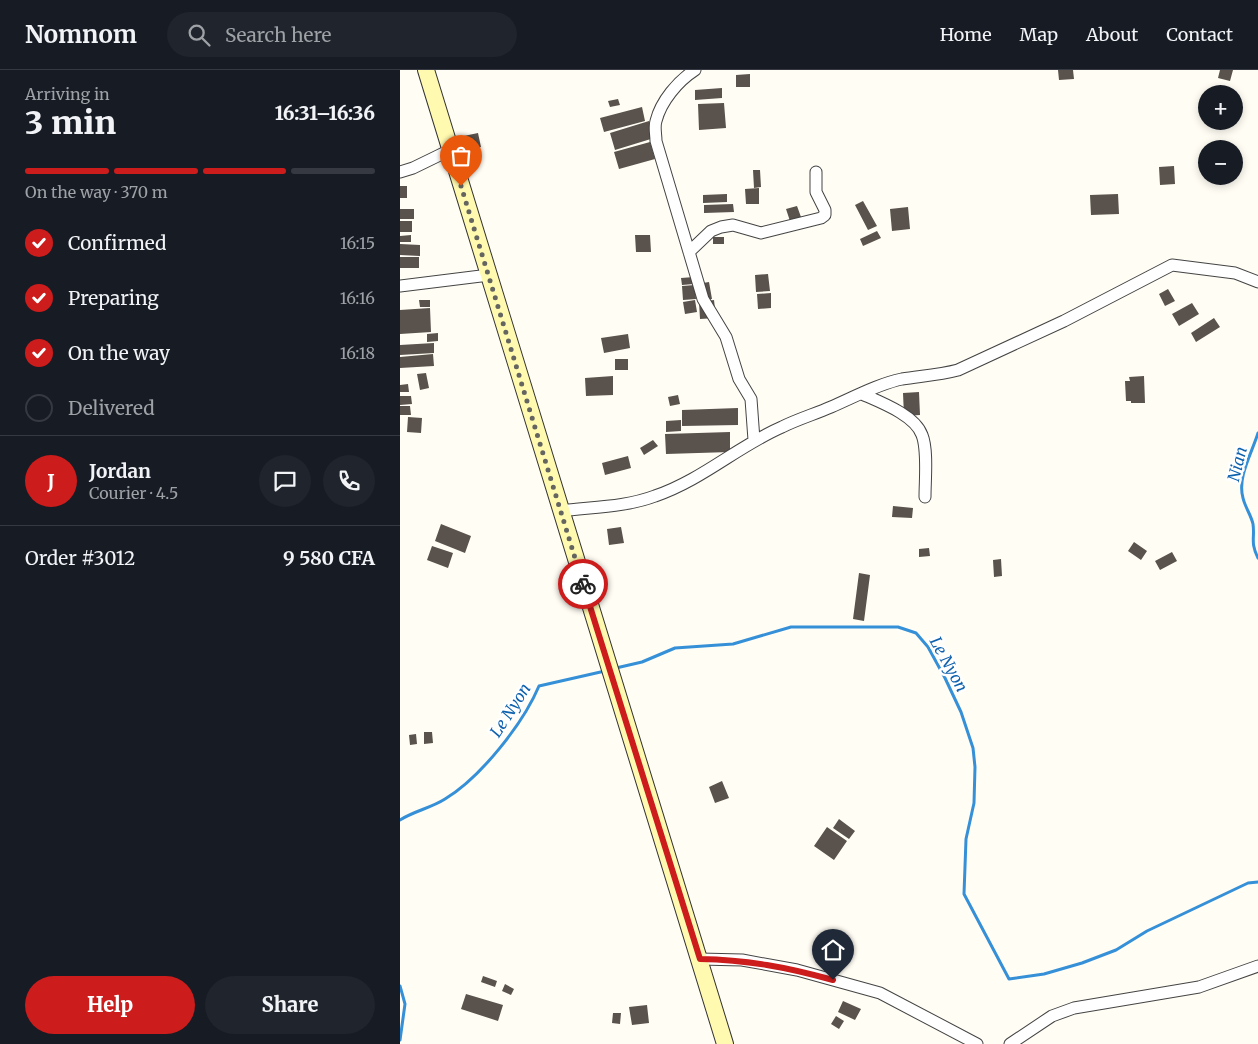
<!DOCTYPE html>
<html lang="en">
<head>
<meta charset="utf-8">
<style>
  :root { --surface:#171b24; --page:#20242c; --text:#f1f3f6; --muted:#9ea1a6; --line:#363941; --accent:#cd1c1c }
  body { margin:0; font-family:Merriweather,serif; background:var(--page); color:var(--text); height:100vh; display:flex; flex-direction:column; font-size:19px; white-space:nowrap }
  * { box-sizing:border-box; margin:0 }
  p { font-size:16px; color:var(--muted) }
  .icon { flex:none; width:28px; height:28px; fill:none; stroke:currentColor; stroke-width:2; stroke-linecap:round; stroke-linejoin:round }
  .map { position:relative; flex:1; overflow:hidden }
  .details { display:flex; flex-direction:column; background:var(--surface); width:400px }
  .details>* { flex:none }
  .fabs { position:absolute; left:798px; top:15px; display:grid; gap:10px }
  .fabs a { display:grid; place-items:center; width:45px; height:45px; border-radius:50%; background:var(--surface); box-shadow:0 2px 8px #0003; font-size:25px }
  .pin { position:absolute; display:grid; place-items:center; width:42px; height:42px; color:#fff; margin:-51px -21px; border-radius:50% 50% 50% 0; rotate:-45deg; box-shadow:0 0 5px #0007 }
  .pin .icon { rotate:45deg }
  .courier { position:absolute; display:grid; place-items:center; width:50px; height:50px; margin:-25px; border:4px solid #cd1c1c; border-radius:50%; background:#fff; color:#222; box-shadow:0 1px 6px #0007 }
  .head em { font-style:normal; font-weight:800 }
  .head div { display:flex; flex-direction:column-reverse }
  .head { display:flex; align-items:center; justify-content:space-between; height:85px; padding:0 25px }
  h1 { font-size:32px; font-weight:800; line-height:38px }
  .bar { display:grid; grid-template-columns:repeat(4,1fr); gap:8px 5px; align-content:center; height:60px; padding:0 25px }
  .bar i { height:6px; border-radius:4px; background:var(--line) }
  .bar .on { background:var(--accent) }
  .bar p { grid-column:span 4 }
  .line { display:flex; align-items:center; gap:12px; padding:0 25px; border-top:1px solid var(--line) }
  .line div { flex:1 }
  .round { display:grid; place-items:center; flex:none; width:52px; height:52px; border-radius:26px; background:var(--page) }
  ol { padding:0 25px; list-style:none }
  li { display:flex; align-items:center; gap:15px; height:55px }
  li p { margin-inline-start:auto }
  li .icon { padding:5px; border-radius:50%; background:var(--accent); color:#fff; stroke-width:4 }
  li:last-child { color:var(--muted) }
  li i { width:28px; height:28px; border:2px solid var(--line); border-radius:50% }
  .button { display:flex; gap:10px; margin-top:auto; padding:10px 25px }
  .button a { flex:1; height:58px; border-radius:30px; background:var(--accent); color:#fff; font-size:20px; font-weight:800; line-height:58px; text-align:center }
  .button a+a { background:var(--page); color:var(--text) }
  header { display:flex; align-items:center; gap:30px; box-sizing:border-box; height:70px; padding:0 25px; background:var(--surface); border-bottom:1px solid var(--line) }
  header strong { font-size:24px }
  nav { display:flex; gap:28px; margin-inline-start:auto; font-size:18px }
  .search { width:350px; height:45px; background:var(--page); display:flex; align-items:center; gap:12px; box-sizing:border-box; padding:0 18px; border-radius:28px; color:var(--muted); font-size:19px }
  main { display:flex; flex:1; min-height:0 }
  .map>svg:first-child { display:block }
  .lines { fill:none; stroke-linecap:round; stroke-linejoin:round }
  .stream { stroke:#3590d8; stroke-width:3 }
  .building { fill:#5a524c }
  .minor-casing { stroke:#444; stroke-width:13 }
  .secondary-casing { stroke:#333; stroke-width:18 }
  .minor { stroke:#fff; stroke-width:11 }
  .secondary { stroke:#fffaaf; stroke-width:16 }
  .done { stroke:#646460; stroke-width:5; stroke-dasharray:0 9 }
  .route { stroke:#cd1c1c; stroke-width:6 }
  .labels { text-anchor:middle; stroke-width:5; stroke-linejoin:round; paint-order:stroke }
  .water-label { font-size:16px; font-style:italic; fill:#0e61ae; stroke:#fff }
</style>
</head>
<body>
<header>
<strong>Nomnom</strong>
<div class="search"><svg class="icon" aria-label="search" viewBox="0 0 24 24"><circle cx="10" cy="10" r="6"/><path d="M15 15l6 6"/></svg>Search here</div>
<nav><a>Home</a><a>Map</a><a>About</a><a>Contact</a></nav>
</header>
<main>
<section class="details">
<div class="head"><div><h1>3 min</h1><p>Arriving in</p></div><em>16:31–16:36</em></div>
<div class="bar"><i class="on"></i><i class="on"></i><i class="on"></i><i></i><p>On the way · 370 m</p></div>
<ol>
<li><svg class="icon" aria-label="check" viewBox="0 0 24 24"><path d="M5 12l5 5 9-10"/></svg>Confirmed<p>16:15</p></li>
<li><svg class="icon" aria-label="check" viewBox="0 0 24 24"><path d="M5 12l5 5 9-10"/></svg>Preparing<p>16:16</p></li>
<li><svg class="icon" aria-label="check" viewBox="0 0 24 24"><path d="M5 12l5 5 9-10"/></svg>On the way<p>16:18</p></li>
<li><i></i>Delivered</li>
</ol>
<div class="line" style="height:90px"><b class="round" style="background:var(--accent);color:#fff">J</b><div><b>Jordan</b><p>Courier · 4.5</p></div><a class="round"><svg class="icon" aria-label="chat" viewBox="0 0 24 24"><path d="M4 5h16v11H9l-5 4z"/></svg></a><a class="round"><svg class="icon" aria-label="phone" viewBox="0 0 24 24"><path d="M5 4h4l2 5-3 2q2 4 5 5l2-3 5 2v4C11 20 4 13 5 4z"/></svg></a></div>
<div class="line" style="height:65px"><div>Order #3012</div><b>9 580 CFA</b></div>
<div class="button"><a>Help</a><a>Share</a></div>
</section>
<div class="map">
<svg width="858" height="974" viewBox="0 0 858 974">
  <rect width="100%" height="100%" fill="#fffdf4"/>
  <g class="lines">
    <path class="stream" d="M858,363C852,383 837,407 843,428C845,437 851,445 853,454C855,468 850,472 858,488
      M216,598L242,592L275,578L333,574L391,557H498L516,563L528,577L545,608L561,642L573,678L575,697L574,733L566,769L564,824L609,909L644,904L682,893L716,880L747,861L848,813L858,812
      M0,750C14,741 31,738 45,729C80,708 123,654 139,616L205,601
      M0,916L5,934L0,970"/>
  </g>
  <path class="building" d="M658,0H673L674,9L659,10Z
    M820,0H833L830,11L818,8Z
    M350,4V17H336V5Z
    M322,18V28L295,30V20Z
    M218,29L220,35L210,37L208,31Z
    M324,33L326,58L299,60L298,34Z
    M242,37L245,51L204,62L200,48Z
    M249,51L254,68L215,80L210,63Z
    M78,63L81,77L62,81L59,67Z
    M250,72L255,89L219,99L214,82Z
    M774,96L775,114L760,115L759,97Z
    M353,100H360L361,117L354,118Z
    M0,116H7V128H0Z
    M359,118V134H346L345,119Z
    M327,124V132L303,133V125Z
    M718,124L719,144L691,145L690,125Z
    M463,131L477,156L468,160L455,135Z
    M333,134L334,142L304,143V135Z
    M397,136L401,147L390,151L386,139Z
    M508,137L510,159L492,161L490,139Z
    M0,139H14V149H0Z
    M0,151H12V162H0Z
    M477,161L481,168L463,176L460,169Z
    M11,165V172H0V166Z
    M235,165H250L251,182H236Z
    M313,167H324V174H313Z
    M0,174L20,175V186L0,185Z
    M0,187H19V198H0Z
    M368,204L370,221L356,222L355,205Z
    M294,207V214L282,215L281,208Z
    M309,212L312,229L299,230L297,214Z
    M295,215L296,229L283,230L282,216Z
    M768,219L775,231L765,236L759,224Z
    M371,223V238L358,239L357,224Z
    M19,230H30V237H20Z
    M295,230L297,242L285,244L283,232Z
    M314,230L316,248L300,249L299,232Z
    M792,233L799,244L779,256L772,244Z
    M30,238L31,262L0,264V240Z
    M814,248L820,257L796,272L791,263Z
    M38,263V271L27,272V264Z
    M228,264L230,278L204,283L201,268Z
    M34,273V283L0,285V275Z
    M33,284L34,296L0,298V287Z
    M215,289H228V300H215Z
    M26,303L29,318L20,320L17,304Z
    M213,306V325L186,326L185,308Z
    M744,306L745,333H731V331H726L725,311H730L729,307Z
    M8,314L9,322H0V315Z
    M519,322L520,345L504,346L503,323Z
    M278,325L280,334L270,336L268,327Z
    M0,326H11L12,334L0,335Z
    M0,336H10L11,345H0Z
    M338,338V355L282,356V340Z
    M8,347L22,348L21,363L7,362Z
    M281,350V361L266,362V351Z
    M330,362V382L266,384L265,364Z
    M253,370L258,376L244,385L240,378Z
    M228,386L231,398L205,405L202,393Z
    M493,436L513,438L512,448L492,447Z
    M41,454L71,466L65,483L35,471Z
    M221,457L224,473L209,475L207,459Z
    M734,472L747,481L741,490L728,481Z
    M32,476L53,483L48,498L27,490Z
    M529,478L530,486L519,487V479Z
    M772,482L777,491L760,500L755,491Z
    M601,489L602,506L594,507L593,490Z
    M459,503L470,505L464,551L453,549Z
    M24,662H32L33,673L24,674Z
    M16,664L17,674L10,675L9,665Z
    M322,711L329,728L315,733L309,717Z
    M439,749L455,761L449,769L433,758Z
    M427,757L447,771L434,790L414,776Z
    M83,906L97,911L95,917L81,912Z
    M105,914L114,919L111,925L102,921Z
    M66,924L103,935L98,951L61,939Z
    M443,931L461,939L455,950L438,942Z
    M247,935L249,953L232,955L229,937Z
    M213,943H221L220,954L212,953Z
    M436,946L444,951L439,959L431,954Z"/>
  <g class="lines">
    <g class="minor-casing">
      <path id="minor" d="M295,0C278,11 261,31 256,51C254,57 256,64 256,71L303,229L326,267L339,309L351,329L354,370
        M0,102L13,98L50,80
        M289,182L311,161L321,157L333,155L361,163L421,148L425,145V140L416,122V102
        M0,216L89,205
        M462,324C480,332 515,345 522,365C528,380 525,410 525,427
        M161,441C192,437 226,437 255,426C302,410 338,376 382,357C398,349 415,344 431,337C454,327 478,314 502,309C521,306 539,305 558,300L664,251L772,195L835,203L858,212
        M300,889L342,890L397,900L480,923L577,974
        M610,974L652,946L674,938L799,917L858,896"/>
    </g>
    <g class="secondary-casing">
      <path id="secondary" d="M26,0L325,974"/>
    </g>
    <use href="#minor" class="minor"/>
    <use href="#secondary" class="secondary"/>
  </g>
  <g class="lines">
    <path class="done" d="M61,116L183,514"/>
    <path class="route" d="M183,514L300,889C348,890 386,897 433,910"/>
  </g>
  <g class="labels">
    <g class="water-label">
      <text transform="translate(837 394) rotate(-76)" y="6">Nian</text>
      <text transform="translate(549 594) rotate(61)" y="6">Le Nyon</text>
      <text transform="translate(110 640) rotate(-57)" y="6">Le Nyon</text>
    </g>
  </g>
</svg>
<div class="fabs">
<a>+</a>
<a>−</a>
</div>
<div class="pin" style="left:61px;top:116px;background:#ea580c"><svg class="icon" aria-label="bag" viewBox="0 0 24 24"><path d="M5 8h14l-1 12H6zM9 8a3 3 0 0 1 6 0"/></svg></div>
<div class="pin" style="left:433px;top:910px;background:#1f2937"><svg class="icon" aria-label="home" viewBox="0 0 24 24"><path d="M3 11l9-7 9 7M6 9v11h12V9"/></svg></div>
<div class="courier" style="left:183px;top:514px"><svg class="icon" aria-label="bike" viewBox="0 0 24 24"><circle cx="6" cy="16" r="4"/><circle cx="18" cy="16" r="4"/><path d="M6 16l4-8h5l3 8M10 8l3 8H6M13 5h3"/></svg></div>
</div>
</main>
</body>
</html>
